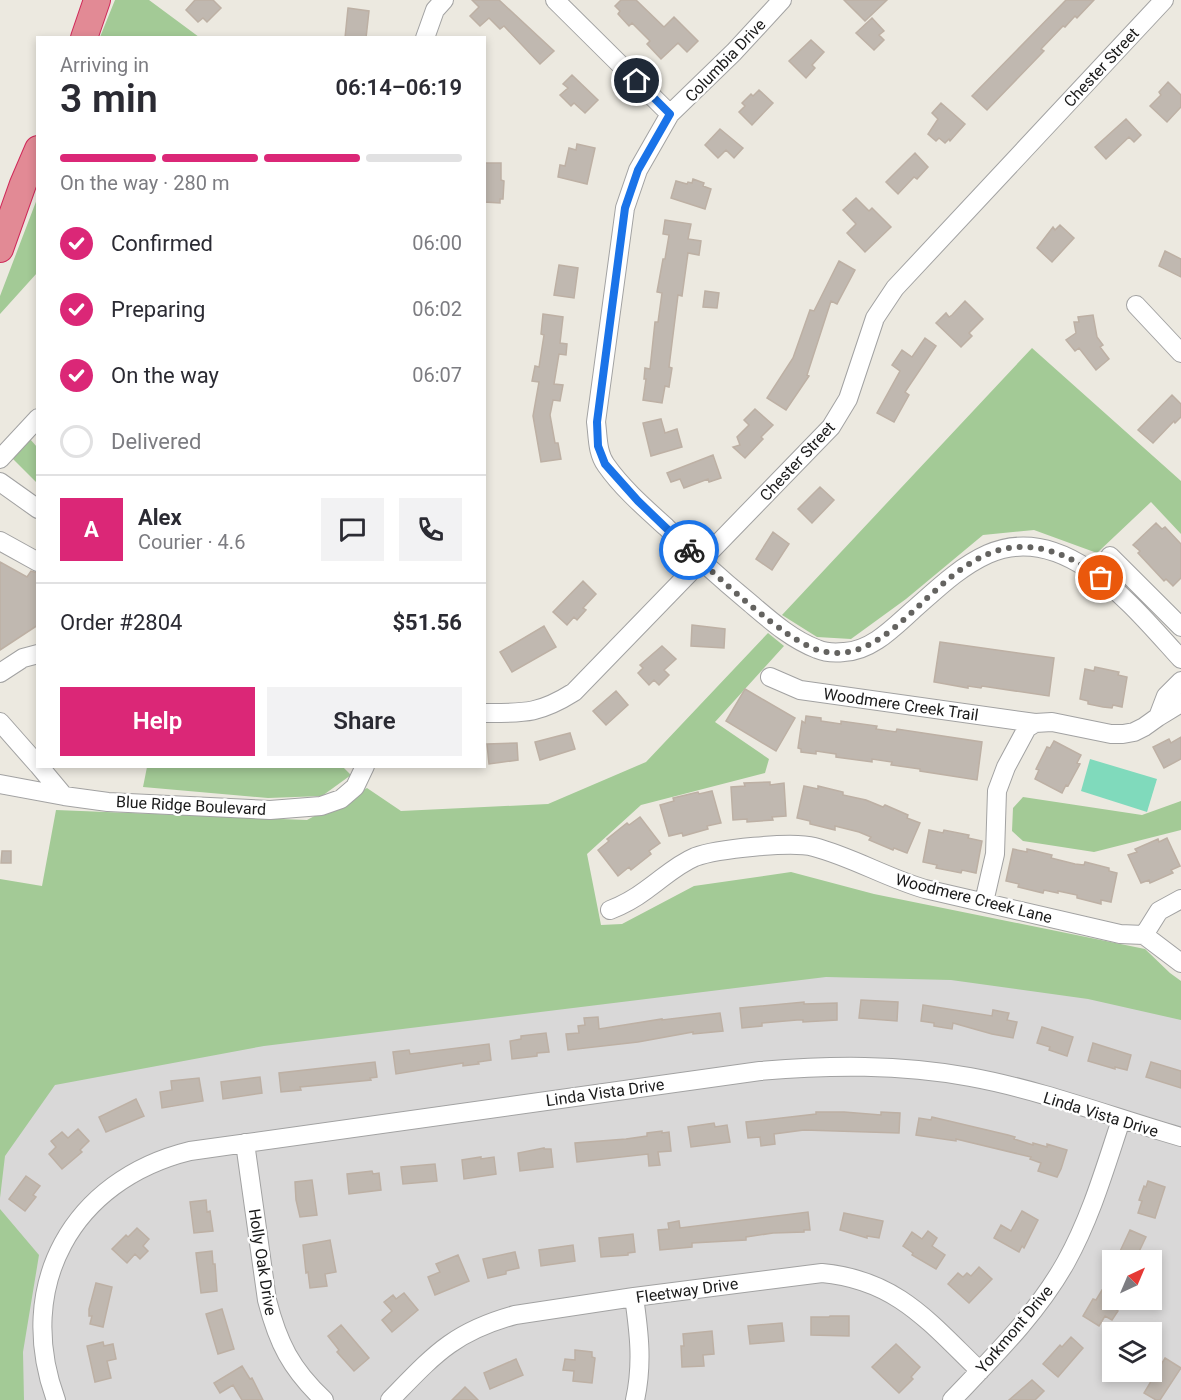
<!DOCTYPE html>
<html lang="en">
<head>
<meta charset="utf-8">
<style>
  :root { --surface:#fff; --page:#f2f2f3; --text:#2b2b33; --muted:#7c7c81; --line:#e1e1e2; --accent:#db2777 }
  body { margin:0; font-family:Roboto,sans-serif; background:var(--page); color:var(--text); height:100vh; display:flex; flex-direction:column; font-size:22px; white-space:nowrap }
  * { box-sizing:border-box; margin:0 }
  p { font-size:20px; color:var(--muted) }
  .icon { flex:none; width:33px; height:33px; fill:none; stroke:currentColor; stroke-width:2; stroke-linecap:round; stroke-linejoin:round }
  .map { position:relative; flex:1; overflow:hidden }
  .drawer { position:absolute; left:36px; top:36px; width:450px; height:732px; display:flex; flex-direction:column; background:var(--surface); border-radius:0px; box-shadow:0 3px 9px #0003 }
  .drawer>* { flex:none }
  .needle { width:39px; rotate:44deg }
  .controls { position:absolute; left:1102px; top:1250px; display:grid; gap:12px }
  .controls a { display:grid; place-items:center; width:60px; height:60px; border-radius:0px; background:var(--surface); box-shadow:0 3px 9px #0003; font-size:30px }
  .pin { position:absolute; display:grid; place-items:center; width:51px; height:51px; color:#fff; margin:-26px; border:3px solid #fff; border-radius:50%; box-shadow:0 2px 6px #0007 }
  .courier { position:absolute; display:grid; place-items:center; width:60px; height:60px; margin:-30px; border:4px solid #1a73e8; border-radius:50%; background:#fff; color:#222; box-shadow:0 2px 8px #0007 }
  .headline em { font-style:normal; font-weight:600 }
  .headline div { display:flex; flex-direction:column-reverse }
  .headline { display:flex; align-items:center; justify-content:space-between; height:102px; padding:0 24px }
  h1 { font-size:39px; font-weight:600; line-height:45px }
  .bar { display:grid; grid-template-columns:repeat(4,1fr); gap:9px 6px; align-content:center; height:72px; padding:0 24px }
  .bar i { height:8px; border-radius:4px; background:var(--line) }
  .bar .current { background:var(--accent) }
  .bar p { grid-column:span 4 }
  .line { display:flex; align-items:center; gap:15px; padding:0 24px; border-top:2px solid var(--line) }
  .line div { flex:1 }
  .round { display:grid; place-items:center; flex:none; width:63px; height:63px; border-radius:0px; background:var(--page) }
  ol { padding:0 24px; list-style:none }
  li { display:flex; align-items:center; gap:18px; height:66px }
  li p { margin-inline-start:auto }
  li .icon { padding:6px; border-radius:50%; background:var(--accent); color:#fff; stroke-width:4 }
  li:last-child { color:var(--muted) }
  li i { width:33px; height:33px; border:3px solid var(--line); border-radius:50% }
  .cta { display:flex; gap:12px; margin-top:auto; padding:12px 24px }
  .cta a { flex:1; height:69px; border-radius:0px; background:var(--accent); color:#fff; font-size:24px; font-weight:600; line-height:69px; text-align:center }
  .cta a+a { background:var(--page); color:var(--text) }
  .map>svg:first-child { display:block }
  .residential { fill:#d9d8d8; fill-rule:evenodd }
  .forest { fill:#a3ca96 }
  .pitch { fill:#80dabc }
  .building { fill:#c0b8b0; stroke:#bdb0a4; stroke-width:1.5 }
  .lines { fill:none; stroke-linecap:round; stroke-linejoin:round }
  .minor-casing { stroke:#a2a2a2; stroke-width:20 }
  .highway-casing { stroke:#cf2959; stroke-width:28 }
  .minor { stroke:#fff; stroke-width:18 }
  .highway { stroke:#e28a95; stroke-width:26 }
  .done { stroke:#646360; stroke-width:6; stroke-dasharray:0 10.8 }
  .route { stroke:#1a73e8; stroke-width:8 }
  .labels { text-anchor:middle; stroke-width:5; stroke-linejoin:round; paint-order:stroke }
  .street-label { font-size:16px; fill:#1b1b1b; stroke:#fff }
</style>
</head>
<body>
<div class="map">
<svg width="1181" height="1400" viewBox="0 0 1181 1400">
  <rect width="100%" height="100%" fill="#ece9e0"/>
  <path class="residential" d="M798,954L1181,1010V1400H0V1145L49,1071ZM1113,1260H1152V1299H1113ZM1113,1332H1152V1371H1113Z"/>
  <path class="forest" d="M115,0H149L199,37H100Z
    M37,199V273L0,314V296Z
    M1032,348L1181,481V534L1151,502L1097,553L1034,530L983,535L906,599L851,639L817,637L782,615Z
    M30,439L37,447V483L10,456Z
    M768,633L784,646L715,722L769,759L765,773L641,805L587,854L601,925L622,924L694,886L791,872L874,894L1145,949L1170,973L1181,981V1020L1088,999L951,980L826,977L264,1046L55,1085L5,1156L0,1198V879L42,886L56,810L307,820L367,788L401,811L548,804L646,762Z
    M342,766L351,775L322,796L268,798L143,787L147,767Z
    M1023,797L1142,815L1181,801V830L1094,852L1023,841L1012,831L1013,808Z
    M0,1209L39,1255L23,1352L24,1400H0Z"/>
  <path class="pitch" d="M1090,759L1157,779L1147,812L1081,791Z"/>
  <path class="building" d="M195,0H213L221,8L207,22L203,18L198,22L186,10Z
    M472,0H499L554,51L540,64L504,26L500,29L489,18L480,26L470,16L479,7Z
    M621,0H636L664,27L674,17L698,41L687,52L678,43L661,59L647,44L650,41L632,23L629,26L618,14L620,11L615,6Z
    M844,0H887L865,21Z
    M1066,0H1094L1077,18L1075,16L1065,27L1063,26L1041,49L1044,51L987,110L972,96Z
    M348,8L369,11L366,38H345Z
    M872,18L884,31L879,35L884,40L874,50L856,33Z
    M811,40L824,52L812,65L815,68L806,78L789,61Z
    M572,75L598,100L585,113L574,103L571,106L560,95L568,88L563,84Z
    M1168,82L1181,95V107L1167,122L1150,106L1161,95L1159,92Z
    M759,90L773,103L752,125L739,112L745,106L742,103L751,94L753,96Z
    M941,103L965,124L950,141L949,139L945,143L939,138L936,141L928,134L938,119L932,113Z
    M1126,119L1141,135L1134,142L1129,137L1106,159L1095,147Z
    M720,129L743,148L734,158L726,150L718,158L705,145Z
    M577,144L595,148L587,184L558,177L560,165L565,166L569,148L576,150Z
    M915,153L928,167L917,179L914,177L898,194L886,182Z
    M484,163H501V180L504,181L503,199H500V203L484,202Z
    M693,179L704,183L703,186L711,189L705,209L671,198L676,181L687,184L688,182L692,183Z
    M856,198L869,211L872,208L891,227L865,252L847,233L856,224L843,210Z
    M665,220L691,224L688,239L701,241L699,255L688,253L682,296L678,295L669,367L672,368L669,387L665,386L662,403L643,400L646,379H644L645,368L650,369L655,322H658L662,293L657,292L663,259H665L669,235L663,234Z
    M1060,225L1074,238L1052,262L1037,248L1053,227L1055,230Z
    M1165,251L1181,259V277L1159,266Z
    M839,261L855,270L837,304L831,301L807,375L809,376L786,410L767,398L793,358L810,310L814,311Z
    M559,265L578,268L574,298L554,295Z
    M705,291L719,293L717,308L703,307Z
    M965,301L983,319L969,333L972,336L961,347L936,323L946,313L949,317L952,315Z
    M543,314L563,317L560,343L567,344L566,355L559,354L554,384L563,385L560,401L553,400L550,415L555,443H558L561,459L541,462L533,416L539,382L532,381L535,366L539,367L544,335L541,334Z
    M1093,315L1097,337L1103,345L1100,347L1109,359L1096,370L1079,348L1075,351L1066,340L1076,333L1074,322H1079L1078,317Z
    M925,338L936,346L905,392L909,395L894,422L877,413L900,371L892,365L902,350L912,357Z
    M1172,395L1181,404V417L1175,423L1174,421L1153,443L1138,430Z
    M755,409L773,425L761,437L763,439L745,458L733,447L740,445L737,437L749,425L744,420Z
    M661,419L665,433L677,429L682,447L651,456L643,423Z
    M713,455L721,478L709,482L708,479L684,488L680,479L671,482L667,473Z
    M820,487L834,500L812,523L798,509Z
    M1156,523L1162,529L1165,527L1181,544V578L1173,586L1166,579L1164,581L1138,553L1140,551L1133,545Z
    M773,532L789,544L772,570L756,559Z
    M0,562L27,577L31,571L38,573V625L0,650Z
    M583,581L596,594L583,608L586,610L577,620L574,617L567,625L553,612Z
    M692,625L725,629L724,648L691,646Z
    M544,626L556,647L512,672L500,652Z
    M940,642L1054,658L1049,696L982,686L981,688L968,686V688L934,682Z
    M662,646L676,659L664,670L669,675L659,685L654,680L649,685L638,673L643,668L640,665Z
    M1095,667L1119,672L1118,675L1127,677L1122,707L1113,705L1112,708L1103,707L1088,704V701L1080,699L1085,669L1094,671Z
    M745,689L795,718L776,751L726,721Z
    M616,691L628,705L606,725L593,711Z
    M806,716L821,718V721L841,724V721L877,726L876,729L896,732L897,729L982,742L977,780L920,771V769L891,765L892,762L872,759V762L836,757V754L816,751V754L801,752V749L798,748L802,721L805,723Z
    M570,733L575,749L540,760L535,742Z
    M1181,737V759L1164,768L1153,747L1169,739L1171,743Z
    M1054,741L1081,755L1077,763L1080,764L1068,786L1066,785L1062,793L1035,779L1039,770L1036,769L1047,747L1050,748Z
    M517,743L518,760L489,764L487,744Z
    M770,782V785L784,783L786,816L772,817L773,820L747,822V819L733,820L731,787L745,786L744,783Z
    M804,786L818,789V786L843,792V795L866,800L883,807L885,805L908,815L907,818L920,823L907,853L894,848L893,850L869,840L871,837L859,832L835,826V830L810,824V821L797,818Z
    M712,791L721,823L707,826L708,829L683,836L682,833L669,836L660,805L674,801L673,798L690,794L698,792L699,794Z
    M640,817L660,843L649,851L651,854L631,870L629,867L618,876L598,850L609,841L607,839L627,823L629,825Z
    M929,830L943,833L944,830L969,835L968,838L982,841L976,873L962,870L961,873L936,868L937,865L923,862Z
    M1167,838L1180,866L1171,870L1173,873L1150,883L1149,880L1141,883L1128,855L1137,852L1135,849L1158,839L1159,842Z
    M1013,849L1027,852V849L1052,855L1051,858L1075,864L1084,865L1085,862L1109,868V871L1117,873L1111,902L1101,900V904L1077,898V895L1058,891V893L1044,890L1043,893L1018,887L1019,884L1006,881Z
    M2,851H11V863H1Z
    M861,1000L898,1002L897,1021L859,1018Z
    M804,1002V1004L837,1003V1020L803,1022V1020H797L762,1023V1026L742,1028L740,1008Z
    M923,1005L992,1016L993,1010L1009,1013L1007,1020L1017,1022L1013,1038L992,1034L953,1023L952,1029L934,1026V1023L921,1021Z
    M720,1013L723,1031L693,1034V1032L638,1042L568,1050L566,1034L579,1033L578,1026L585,1025L584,1018L598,1017L599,1029L662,1019V1020Z
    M1042,1027L1073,1037L1067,1056L1049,1050L1050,1047L1037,1043Z
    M546,1033L549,1052L537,1053V1056L512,1059L510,1041L521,1039V1036Z
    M1093,1043L1131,1055L1127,1070L1115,1067V1069L1088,1061Z
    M489,1044L491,1060L478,1062L479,1064L463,1066V1063L396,1074L393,1052L409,1050L410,1054Z
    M375,1062L377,1077L370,1078L371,1080L300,1087L301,1090L281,1092L279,1073Z
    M1151,1062L1181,1071V1088L1146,1077Z
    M260,1077L262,1093L223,1099L221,1082Z
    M199,1078L203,1101L162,1108L160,1092L172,1090L171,1081Z
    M136,1099L144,1116L106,1132L99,1117Z
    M816,1112H844L881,1115V1112L900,1113L899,1133L804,1130L774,1134L775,1144L761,1146L760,1137L748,1138L746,1122L816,1114Z
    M932,1117L1008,1135L1015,1137L1014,1139L1033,1145V1143L1047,1147V1144L1067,1150L1061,1169L1057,1177L1038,1171L1041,1163L1030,1159L1031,1157L956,1139V1141L916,1135L919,1118L931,1120Z
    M714,1123L715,1127L727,1125L730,1142L691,1147L688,1127Z
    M78,1129L89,1141L80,1150L82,1152L62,1169L49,1154L56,1147L51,1141L62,1132L68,1138Z
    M662,1131V1133L669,1132L671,1151L658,1152L660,1165L649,1166L648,1154L577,1162L575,1143L626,1139L647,1136V1133Z
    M544,1148V1149H551L553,1167L520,1171L518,1153Z
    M481,1157V1159L494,1157L496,1174L464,1179L462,1160Z
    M435,1164L437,1181L403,1184L401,1167Z
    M372,1171L373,1174L379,1173L381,1190L349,1194L347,1174Z
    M26,1176L40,1186L33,1195L36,1197L25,1211L9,1199Z
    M312,1180L317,1215L300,1217L296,1200L295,1182Z
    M1148,1181L1165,1187L1155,1218L1138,1213L1142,1201L1139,1200L1144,1186L1146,1187Z
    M206,1200L207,1212L210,1211L213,1231L194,1233L190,1202Z
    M1022,1211L1038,1220L1024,1248L1022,1246L1019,1252L994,1238L1001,1225L1011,1231Z
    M808,1212L810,1230H804V1232L773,1233L746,1237V1240L692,1243V1247L660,1250L658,1230L669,1229L668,1223L679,1221L680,1228Z
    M844,1213L883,1221L879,1238L867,1236V1238L840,1230Z
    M137,1228L149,1239L143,1246L148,1251L140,1259L135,1254L127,1263L112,1249L126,1235L128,1237Z
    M1130,1230L1146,1237L1135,1260H1116Z
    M928,1231L937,1238L932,1246L945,1255L936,1269L912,1255L913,1253L903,1246L912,1232L922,1239Z
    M633,1234L635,1252L628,1253V1255L601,1257L599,1238Z
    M330,1240L336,1272L325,1274L327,1286L310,1288L308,1272L306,1273L303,1245Z
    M573,1245L575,1261L541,1266L539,1250Z
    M212,1251L213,1264H215L217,1291L201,1293L196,1253Z
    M515,1252L519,1268L506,1271V1274L488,1278L483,1259Z
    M458,1255L469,1281L435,1295L428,1277L440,1272L436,1264Z
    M979,1267L992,1279L969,1303L948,1284L958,1273L963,1277L967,1273L971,1276Z
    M96,1283L112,1287L103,1327L90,1324L92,1316H89V1309Z
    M1102,1290L1113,1296V1299H1116L1111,1306L1118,1311L1112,1320L1105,1316L1099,1326L1083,1316L1093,1299L1096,1300Z
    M404,1293L418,1310L392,1332L382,1320L392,1311L384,1302L393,1295L396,1299Z
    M222,1309L234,1349L218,1354L206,1314Z
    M830,1316H849V1336L811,1335V1317H829Z
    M782,1323L784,1341L750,1344L748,1326Z
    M341,1325L369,1358L354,1371L337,1352L339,1350L328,1336Z
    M712,1331L714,1354L703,1355L704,1366L682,1367L681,1346H684L683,1334Z
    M1071,1337L1083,1348L1058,1377L1043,1364L1060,1345L1062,1347Z
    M103,1342L104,1346L113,1344L116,1359L107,1361L111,1378L95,1382L87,1346Z
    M896,1344L920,1367L911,1377L913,1379L899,1393L872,1367Z
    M575,1350L592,1352V1357L595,1358L592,1383L573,1381L574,1371L563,1370L565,1359L575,1360Z
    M1165,1358L1181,1368L1160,1400H1156L1144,1393Z
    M516,1359L523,1375L490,1389L484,1373Z
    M242,1366L250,1379L252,1378L263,1400H242L233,1385L220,1393L214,1383Z
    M1032,1380L1044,1391L1035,1400H1009Z
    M465,1387L478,1400H452Z"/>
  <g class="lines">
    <g class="minor-casing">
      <path id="minor" d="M555,0L670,114
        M782,0L734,52L670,114L638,170L625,208L596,422C598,436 597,453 606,465C622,488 645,508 666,527C693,554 721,579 750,603C770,620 791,639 817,649C824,652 835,653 844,652C871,651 893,628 912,611C936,590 959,567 988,554C1066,520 1135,609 1181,659
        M425,38L435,10L444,0
        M1136,305L1181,353
        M0,459L38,418
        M0,482L38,509
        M0,541L38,562
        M1110,556L1181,627
        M0,673L23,658L38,654
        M770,677L800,690L1035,723
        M484,713C525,713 539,714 574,692L831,427L848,399L875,318L895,288L1164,0
        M1158,717L1166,696L1181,681
        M0,722L38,765
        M39,766L64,796
        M0,784L64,796L108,802L270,810L321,806L341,799L355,787L365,766
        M984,902L995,854L997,791L1006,767L1027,728L1035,723L1052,722L1111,734H1123L1134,732L1144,727L1158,717L1181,703
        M610,910C623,905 634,899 646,890C662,879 676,865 695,857C716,849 792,841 814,847C852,857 887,878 925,889L1120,934L1144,935
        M1144,935L1159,911L1181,899
        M1144,935L1181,963
        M245,1143L267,1300C278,1343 291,1369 324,1400
        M634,1297C639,1332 643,1364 635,1400
        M56,1400C14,1286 72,1180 190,1151L760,1071C830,1065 899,1064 970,1077C1041,1090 1112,1117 1181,1137
        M390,1400C434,1355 453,1332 515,1315L634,1297L822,1273C897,1280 929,1322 980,1371
        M952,1400C993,1357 1037,1314 1066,1262C1091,1217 1105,1168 1121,1120"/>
    </g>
    <g class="highway-casing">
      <path id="highway" d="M84,38L97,0
        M0,249L23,184L38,149"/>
    </g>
    <use href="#minor" class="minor"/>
    <use href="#highway" class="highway"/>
  </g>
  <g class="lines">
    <path class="done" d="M689,550C718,577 783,639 818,650C916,680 956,470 1101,578"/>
    <path class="route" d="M637,81L670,114L638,170L625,208L597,422L598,446L605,464L638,501L689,550"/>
  </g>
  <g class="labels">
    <g class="street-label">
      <text transform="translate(725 60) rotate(-46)" y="6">Columbia Drive</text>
      <text transform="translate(1101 67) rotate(-47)" y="6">Chester Street</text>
      <text transform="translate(797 461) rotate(-47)" y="6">Chester Street</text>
      <text transform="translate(901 704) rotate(8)" y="6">Woodmere Creek Trail</text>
      <text transform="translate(191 805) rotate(3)" y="6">Blue Ridge Boulevard</text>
      <text transform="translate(974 898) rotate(14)" y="6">Woodmere Creek Lane</text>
      <text transform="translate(605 1092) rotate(-8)" y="6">Linda Vista Drive</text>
      <text transform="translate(1101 1114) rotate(17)" y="6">Linda Vista Drive</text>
      <text transform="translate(263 1262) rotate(81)" y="6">Holly Oak Drive</text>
      <text transform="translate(687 1290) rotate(-8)" y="6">Fleetway Drive</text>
      <text transform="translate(1014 1329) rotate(-50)" y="6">Yorkmont Drive</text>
    </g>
  </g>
</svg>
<div class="controls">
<a><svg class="needle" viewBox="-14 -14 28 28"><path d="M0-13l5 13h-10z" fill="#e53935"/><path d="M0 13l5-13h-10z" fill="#7c7c81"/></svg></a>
<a><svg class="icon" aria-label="layers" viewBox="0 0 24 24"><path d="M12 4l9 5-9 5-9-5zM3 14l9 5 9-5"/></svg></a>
</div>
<div class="pin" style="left:1101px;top:578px;background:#ea580c"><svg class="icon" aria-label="bag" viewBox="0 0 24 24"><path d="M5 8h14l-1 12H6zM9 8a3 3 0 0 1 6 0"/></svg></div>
<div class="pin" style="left:637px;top:81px;background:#1f2937"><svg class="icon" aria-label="home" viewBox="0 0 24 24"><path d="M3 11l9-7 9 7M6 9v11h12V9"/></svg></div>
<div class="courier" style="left:689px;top:550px"><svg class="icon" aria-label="bike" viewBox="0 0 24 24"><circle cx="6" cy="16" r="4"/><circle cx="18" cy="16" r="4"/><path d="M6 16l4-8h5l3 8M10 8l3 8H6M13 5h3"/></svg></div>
<section class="drawer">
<div class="headline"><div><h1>3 min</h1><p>Arriving in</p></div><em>06:14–06:19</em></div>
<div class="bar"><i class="current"></i><i class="current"></i><i class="current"></i><i></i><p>On the way · 280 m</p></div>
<ol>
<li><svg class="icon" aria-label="check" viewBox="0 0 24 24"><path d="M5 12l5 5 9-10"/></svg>Confirmed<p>06:00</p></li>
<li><svg class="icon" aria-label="check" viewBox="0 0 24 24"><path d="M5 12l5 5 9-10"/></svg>Preparing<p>06:02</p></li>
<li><svg class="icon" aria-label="check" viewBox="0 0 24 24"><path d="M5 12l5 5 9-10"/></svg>On the way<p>06:07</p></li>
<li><i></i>Delivered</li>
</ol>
<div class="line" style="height:108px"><b class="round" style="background:var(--accent);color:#fff">A</b><div><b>Alex</b><p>Courier · 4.6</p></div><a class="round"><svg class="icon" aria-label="chat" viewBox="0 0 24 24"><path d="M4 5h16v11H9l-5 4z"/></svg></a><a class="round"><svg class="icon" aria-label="phone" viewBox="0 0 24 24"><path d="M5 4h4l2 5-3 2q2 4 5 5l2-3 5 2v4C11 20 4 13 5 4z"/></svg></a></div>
<div class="line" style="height:78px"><div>Order #2804</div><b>$51.56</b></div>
<div class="cta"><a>Help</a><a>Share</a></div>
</section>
</div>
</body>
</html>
